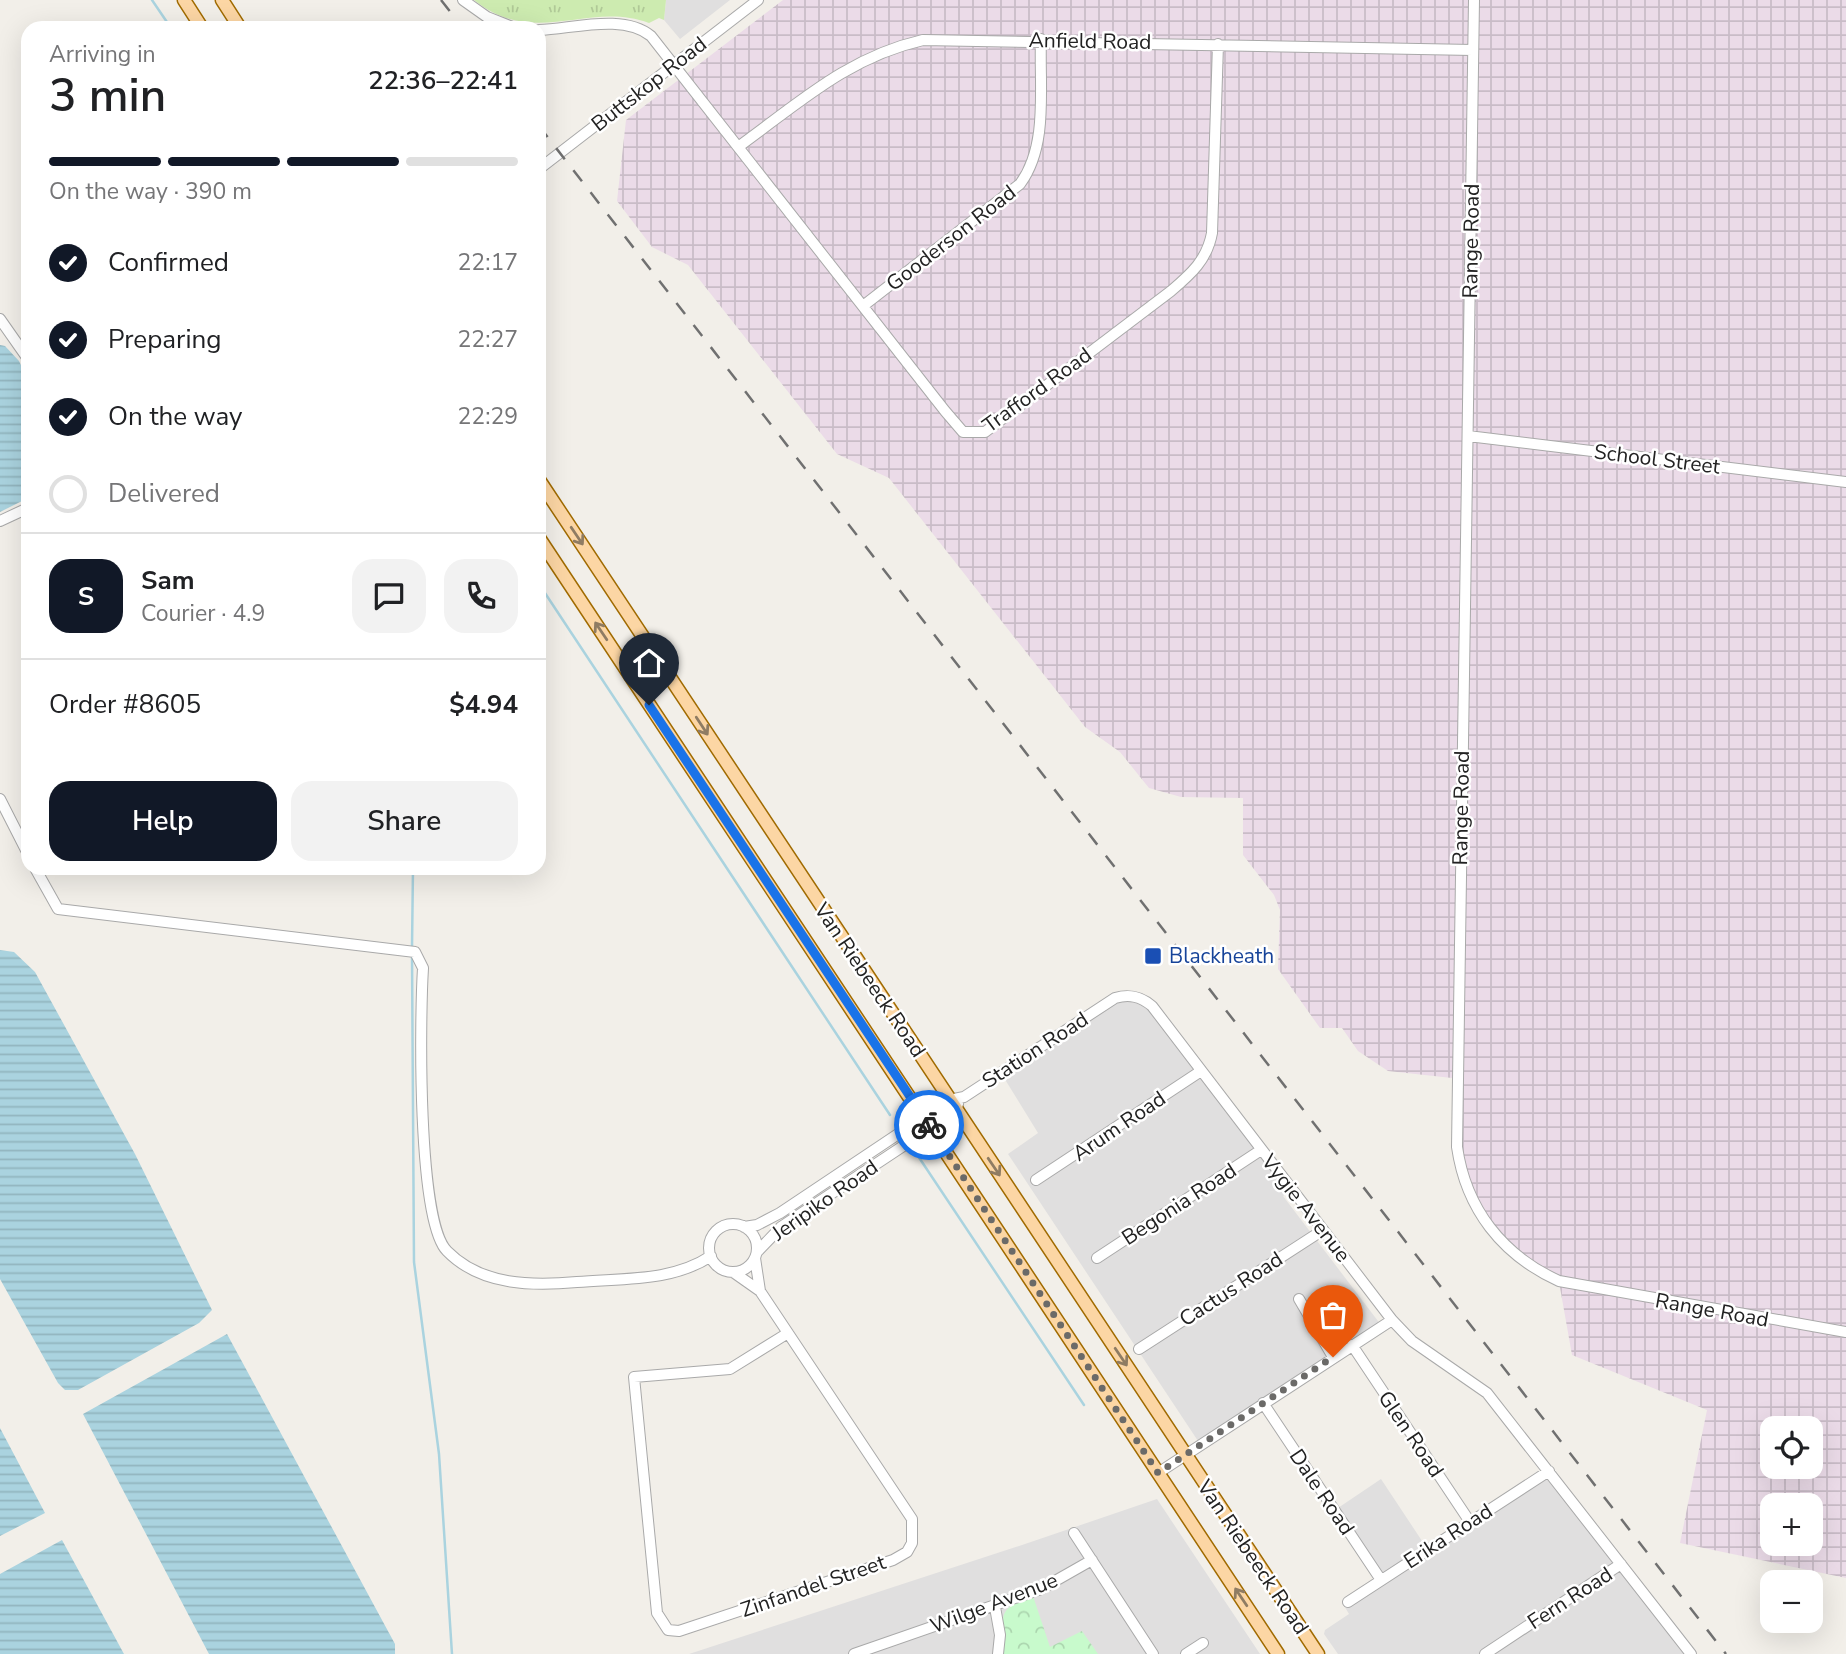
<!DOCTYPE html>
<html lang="en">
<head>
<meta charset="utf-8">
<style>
  :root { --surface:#fff; --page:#f2f2f2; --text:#202124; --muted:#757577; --line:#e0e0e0; --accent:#111827 }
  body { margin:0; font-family:"Nunito Sans",sans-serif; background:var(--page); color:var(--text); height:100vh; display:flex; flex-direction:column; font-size:26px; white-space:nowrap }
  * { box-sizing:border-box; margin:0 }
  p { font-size:23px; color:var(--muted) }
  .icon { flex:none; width:38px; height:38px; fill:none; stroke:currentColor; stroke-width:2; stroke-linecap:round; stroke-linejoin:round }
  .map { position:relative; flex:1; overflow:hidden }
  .details { position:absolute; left:21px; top:21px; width:525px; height:854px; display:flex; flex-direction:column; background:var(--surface); border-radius:21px; box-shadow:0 7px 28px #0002 }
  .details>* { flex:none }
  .fabs { position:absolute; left:1760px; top:1416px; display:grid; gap:14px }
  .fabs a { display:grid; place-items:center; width:63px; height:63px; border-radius:14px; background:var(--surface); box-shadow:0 7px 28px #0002; font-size:35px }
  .pin { position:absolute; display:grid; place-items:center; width:60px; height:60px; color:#fff; margin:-72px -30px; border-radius:50% 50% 50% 0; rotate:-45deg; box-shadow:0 0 7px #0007 }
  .pin .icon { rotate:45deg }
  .courier { position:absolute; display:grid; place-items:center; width:70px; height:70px; margin:-35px; border:5px solid #1a73e8; border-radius:50%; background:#fff; color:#222; box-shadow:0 2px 9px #0007 }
  .summary em { font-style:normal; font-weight:600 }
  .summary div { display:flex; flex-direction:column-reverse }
  .summary { display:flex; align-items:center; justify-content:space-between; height:119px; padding:0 28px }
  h1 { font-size:46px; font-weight:600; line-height:52px }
  .bar { display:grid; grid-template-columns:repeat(4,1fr); gap:10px 7px; align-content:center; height:84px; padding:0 28px }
  .bar i { height:9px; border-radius:5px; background:var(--line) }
  .bar .selected { background:var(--accent) }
  .bar p { grid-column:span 4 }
  .line { display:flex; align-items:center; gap:18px; padding:0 28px; border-top:2px solid var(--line) }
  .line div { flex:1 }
  .round { display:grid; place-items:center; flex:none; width:74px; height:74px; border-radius:21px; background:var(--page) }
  ol { padding:0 28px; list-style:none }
  li { display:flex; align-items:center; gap:21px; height:77px }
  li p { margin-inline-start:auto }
  li .icon { padding:7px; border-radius:50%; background:var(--accent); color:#fff; stroke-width:4 }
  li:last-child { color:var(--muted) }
  li i { width:38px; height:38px; border:4px solid var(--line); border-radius:50% }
  .button { display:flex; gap:14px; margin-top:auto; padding:14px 28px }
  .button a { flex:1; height:80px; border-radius:21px; background:var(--accent); color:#fff; font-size:28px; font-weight:600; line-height:80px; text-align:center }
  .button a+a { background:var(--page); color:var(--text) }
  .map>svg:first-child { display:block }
  .residential { fill:#e0dfdf }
  .industrial { fill:url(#industrial-grid); fill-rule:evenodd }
  .grass { fill:url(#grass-tufts) }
  .park { fill:url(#park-crowns) }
  .water { fill:url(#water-rules) }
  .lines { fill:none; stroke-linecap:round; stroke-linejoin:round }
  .stream { stroke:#aad3df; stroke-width:2.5 }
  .minor-casing { stroke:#a9a9a9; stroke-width:12 }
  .major-casing { stroke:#a06b00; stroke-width:15 }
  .minor { stroke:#fff; stroke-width:10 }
  .major { stroke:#fcd6a4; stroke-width:12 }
  .rail { stroke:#707070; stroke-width:2.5; stroke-dasharray:14 14; stroke-linecap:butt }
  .oneway { stroke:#8f7c63 }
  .done { stroke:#6b6a68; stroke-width:7; stroke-dasharray:0 12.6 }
  .route { stroke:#1a73e8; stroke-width:9 }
  .transit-dot { fill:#1a4fb4; stroke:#fff; stroke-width:2.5 }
  .labels { text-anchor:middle; stroke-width:5; stroke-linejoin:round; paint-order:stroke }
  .street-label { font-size:21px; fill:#222; stroke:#fff }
  .transit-label { font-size:21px; fill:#164399; stroke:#fff; text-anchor:start }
</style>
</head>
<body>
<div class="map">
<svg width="1846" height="1654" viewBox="0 0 1846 1654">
  <defs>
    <pattern id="industrial-grid" width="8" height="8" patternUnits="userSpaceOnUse" patternTransform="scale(1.75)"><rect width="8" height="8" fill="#ebdbe8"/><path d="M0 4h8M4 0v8" fill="none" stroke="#c9bcc7"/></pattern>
    <pattern id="grass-tufts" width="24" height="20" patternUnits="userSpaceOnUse" patternTransform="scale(1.75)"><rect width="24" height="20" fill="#cdebb0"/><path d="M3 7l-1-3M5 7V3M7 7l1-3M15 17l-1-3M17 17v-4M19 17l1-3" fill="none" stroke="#b0c997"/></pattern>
    <pattern id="park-crowns" width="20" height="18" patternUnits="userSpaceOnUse" patternTransform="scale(1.75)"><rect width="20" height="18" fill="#c8facc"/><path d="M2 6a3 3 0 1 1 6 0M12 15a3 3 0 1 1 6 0" fill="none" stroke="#acd6af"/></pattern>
    <pattern id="water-rules" width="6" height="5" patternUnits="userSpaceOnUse" patternTransform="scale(1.75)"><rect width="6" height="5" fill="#aad3df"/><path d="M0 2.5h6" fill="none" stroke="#92b5bf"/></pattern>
  </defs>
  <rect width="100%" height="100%" fill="#f2efe9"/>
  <path class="residential" d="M666,0H730L680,39L664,20Z
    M1115,999L1142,1000L1291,1190L1283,1196L1381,1325L1200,1444L1008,1154L1038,1133L1001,1073Z
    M1549,1473L1691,1654H1338L1324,1634L1325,1630L1349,1614L1343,1604L1381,1579L1335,1510L1381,1479L1428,1550Z
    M1157,1499L1260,1654H689L1025,1544Z"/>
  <path class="industrial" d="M783,0H1846V1578L1680,1543L1707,1410L1572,1355L1559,1282L1485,1225L1456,1148L1452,1078L1388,1071L1358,1051L1342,1028H1320L1278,969L1280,910L1274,895L1243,855V798L1181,797L1149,788L1120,752L1085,727L889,478L837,454L688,265L652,247L617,201L626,120ZM1773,1428H1811V1466H1773ZM1773,1505H1811V1544H1773Z"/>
  <path class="grass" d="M474,0H666L664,20L659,18L649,23C588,0 535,49 474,0Z"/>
  <path class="park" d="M1033,1596L1050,1647L1082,1631L1098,1654H1001C1008,1617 990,1611 1033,1596Z"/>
  <path class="water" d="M0,345L5,346L19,361L28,380V498L0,512Z
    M0,950L14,952L35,972L135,1154L212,1310L199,1323L78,1390H65L58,1383L0,1279Z
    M227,1334L395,1644V1654H209L83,1414Z
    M0,1428L45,1513L0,1536Z
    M62,1540L124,1654H0V1574Z"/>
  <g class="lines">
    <path class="stream" d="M152,0L171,28
      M539,584L890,1115
      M412,947L413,868
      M412,955L414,1262L439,1454L452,1654
      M918,1156L1084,1405"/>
    <g class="minor-casing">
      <path id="minor" d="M463,0L487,17L515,28
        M1474,0L1457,1147C1466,1209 1502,1255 1559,1281L1846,1332
        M539,30C572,29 623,13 651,36L945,411L963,432H985L1171,291C1191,274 1207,260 1212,233L1218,44
        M738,147C799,103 848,57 923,40L1473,50
        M539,169L758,0
        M863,306L1020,184C1049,145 1039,86 1041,39
        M0,319L28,359
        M1468,436L1846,482
        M0,521L28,508
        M0,799L28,854
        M35,868L58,909L415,952L423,968C420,1017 417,1221 447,1251C481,1286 533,1286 577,1282C623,1278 672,1282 711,1256
        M1036,1180L1201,1071
        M709 1248a24 24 0 1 1 48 0a24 24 0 1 1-48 0Z
        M744,1227L757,1225L780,1213L949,1100L964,1097L1115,998C1129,994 1140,996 1152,1006L1392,1320L1412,1341L1487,1393L1691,1654
        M757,1252L781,1227L956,1111L958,1104
        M755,1258L760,1291
        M1097,1258L1261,1150
        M733,1272L760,1291L912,1519V1543L907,1552L893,1560L679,1631L668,1630L657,1613L634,1377L730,1369L788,1333
        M1299,1299L1333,1357
        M1352,1345L1470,1522
        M1139,1349L1323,1230
        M1263,1403L1381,1580
        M1158,1473L1392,1320
        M1074,1533L1153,1654
        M1348,1602L1549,1471
        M995,1607L1000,1635L998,1654
        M854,1654L1041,1589L1092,1560
        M1186,1654L1203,1643
        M1485,1654L1621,1564"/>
    </g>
    <g class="major-casing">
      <path id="major" d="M184,0L202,28
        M222,0L240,28
        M539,480L1318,1654
        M539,538L1278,1654"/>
    </g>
    <use href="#minor" class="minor"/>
    <use href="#major" class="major"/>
    <path class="rail" d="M441,0L463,28
      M539,126L1726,1654"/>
  </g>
  <defs><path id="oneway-shaft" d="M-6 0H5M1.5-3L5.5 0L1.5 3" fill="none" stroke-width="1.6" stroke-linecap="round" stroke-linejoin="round" transform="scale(1.75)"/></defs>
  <g class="oneway">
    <use href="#oneway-shaft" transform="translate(577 536) rotate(56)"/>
    <use href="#oneway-shaft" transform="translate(601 631) rotate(-124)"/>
    <use href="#oneway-shaft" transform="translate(702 726) rotate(57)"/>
    <use href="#oneway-shaft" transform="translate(994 1167) rotate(56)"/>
    <use href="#oneway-shaft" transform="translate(1121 1357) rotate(56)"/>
    <use href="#oneway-shaft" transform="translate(1241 1597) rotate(-124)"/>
  </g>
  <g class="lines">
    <path class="done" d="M929,1125L1158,1473L1333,1357"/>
    <path class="route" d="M649,705L929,1125"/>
  </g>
  <rect class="transit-dot" x="1144" y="947" width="18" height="18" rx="3.5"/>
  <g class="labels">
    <g class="street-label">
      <text transform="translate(1090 41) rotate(1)" y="7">Anfield Road</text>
      <text transform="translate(649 84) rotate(-38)" y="7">Buttskop Road</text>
      <text transform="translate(951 238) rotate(-38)" y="7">Gooderson Road</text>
      <text transform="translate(1471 241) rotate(-89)" y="7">Range Road</text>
      <text transform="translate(1037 390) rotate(-36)" y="7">Trafford Road</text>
      <text transform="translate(1657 459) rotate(7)" y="7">School Street</text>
      <text transform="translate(1461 808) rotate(-89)" y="7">Range Road</text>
      <text transform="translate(870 980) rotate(56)" y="7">Van Riebeeck Road</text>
      <text transform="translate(1035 1050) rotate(-33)" y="7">Station Road</text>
      <text transform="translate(1119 1126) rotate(-34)" y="7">Arum Road</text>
      <text transform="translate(825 1200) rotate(-35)" y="7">Jeripiko Road</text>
      <text transform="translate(1179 1204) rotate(-33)" y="7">Begonia Road</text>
      <text transform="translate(1306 1208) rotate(52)" y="7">Vygie Avenue</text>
      <text transform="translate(1231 1289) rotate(-33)" y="7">Cactus Road</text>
      <text transform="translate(1712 1310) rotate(10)" y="7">Range Road</text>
      <text transform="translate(1411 1434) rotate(56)" y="7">Glen Road</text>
      <text transform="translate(1322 1492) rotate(56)" y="7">Dale Road</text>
      <text transform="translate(1448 1536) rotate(-33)" y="7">Erika Road</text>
      <text transform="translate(1253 1557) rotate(56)" y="7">Van Riebeeck Road</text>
      <text transform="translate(813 1586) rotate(-19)" y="7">Zinfandel Street</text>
      <text transform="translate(1570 1598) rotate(-33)" y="7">Fern Road</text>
      <text transform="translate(994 1603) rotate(-21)" y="7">Wilge Avenue</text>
    </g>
    <g class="transit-label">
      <text x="1169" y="963">Blackheath</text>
    </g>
  </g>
</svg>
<div class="fabs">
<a><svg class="icon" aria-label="locate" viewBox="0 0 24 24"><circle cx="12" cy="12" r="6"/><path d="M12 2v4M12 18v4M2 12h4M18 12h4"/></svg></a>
<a>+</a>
<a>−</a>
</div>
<div class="pin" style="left:1333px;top:1357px;background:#ea580c"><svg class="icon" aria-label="bag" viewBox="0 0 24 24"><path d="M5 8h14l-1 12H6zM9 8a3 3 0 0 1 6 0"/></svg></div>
<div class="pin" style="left:649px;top:705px;background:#1f2937"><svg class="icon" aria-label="home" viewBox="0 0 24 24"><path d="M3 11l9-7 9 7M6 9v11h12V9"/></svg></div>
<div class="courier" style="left:929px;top:1125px"><svg class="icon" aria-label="bike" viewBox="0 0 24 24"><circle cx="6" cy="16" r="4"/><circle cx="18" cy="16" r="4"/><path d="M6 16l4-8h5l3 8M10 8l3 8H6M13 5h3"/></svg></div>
<section class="details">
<div class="summary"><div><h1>3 min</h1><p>Arriving in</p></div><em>22:36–22:41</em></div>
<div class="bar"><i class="selected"></i><i class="selected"></i><i class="selected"></i><i></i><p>On the way · 390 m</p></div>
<ol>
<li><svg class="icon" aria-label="check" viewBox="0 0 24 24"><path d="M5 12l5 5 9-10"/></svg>Confirmed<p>22:17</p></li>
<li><svg class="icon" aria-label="check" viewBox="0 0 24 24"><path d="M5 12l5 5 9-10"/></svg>Preparing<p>22:27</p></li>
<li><svg class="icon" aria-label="check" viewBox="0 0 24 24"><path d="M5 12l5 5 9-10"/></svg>On the way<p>22:29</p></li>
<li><i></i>Delivered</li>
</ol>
<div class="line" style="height:126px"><b class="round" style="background:var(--accent);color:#fff">S</b><div><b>Sam</b><p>Courier · 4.9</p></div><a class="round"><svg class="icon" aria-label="chat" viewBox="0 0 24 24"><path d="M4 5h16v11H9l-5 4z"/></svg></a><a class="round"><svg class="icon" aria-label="phone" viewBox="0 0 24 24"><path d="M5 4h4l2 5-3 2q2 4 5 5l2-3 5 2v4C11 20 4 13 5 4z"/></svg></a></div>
<div class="line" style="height:91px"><div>Order #8605</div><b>$4.94</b></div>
<div class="button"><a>Help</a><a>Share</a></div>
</section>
</div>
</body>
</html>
